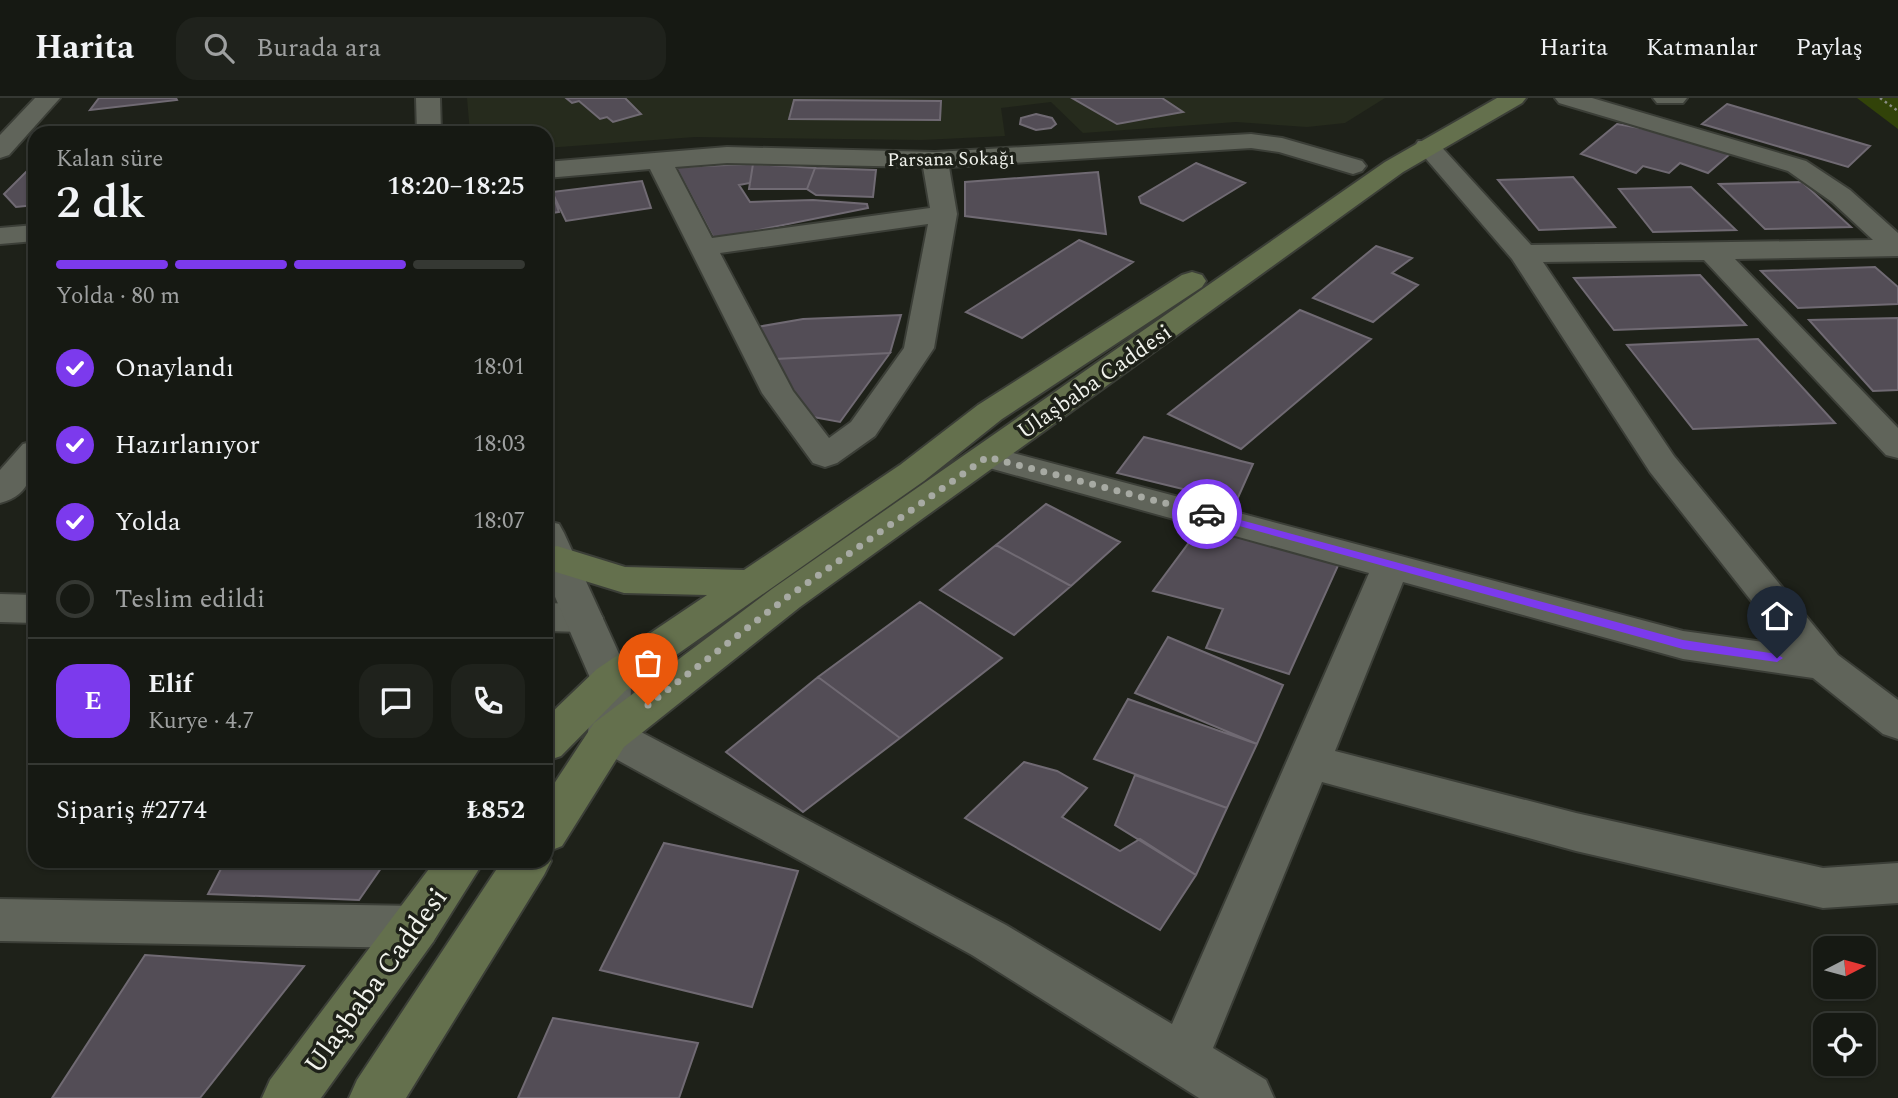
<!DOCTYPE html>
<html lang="tr">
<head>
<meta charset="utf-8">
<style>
  :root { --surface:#161913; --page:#1f221c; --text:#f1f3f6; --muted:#9ea0a0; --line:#353833; --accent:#7c3aed }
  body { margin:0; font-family:Spectral,serif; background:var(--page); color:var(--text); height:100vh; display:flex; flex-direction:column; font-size:26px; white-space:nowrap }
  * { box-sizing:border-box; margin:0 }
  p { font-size:23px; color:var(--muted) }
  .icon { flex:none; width:38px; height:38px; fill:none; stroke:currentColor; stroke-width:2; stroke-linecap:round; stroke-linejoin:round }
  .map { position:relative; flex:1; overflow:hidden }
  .panel { position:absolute; left:28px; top:28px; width:525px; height:742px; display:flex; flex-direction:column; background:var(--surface); border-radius:21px; box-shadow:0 2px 5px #0004,0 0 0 2px var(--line) }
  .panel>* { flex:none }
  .needle { width:46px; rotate:84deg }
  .controls { position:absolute; left:1813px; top:838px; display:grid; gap:14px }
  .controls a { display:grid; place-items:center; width:63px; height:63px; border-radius:14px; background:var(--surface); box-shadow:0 2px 5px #0004,0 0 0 2px var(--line); font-size:35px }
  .pin { position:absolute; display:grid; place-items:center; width:60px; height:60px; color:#fff; margin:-72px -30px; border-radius:50% 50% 50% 0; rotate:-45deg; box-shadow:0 0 7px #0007 }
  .pin .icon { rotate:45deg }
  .courier { position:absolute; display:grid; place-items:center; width:70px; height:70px; margin:-35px; border:5px solid #7c3aed; border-radius:50%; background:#fff; color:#222; box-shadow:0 2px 9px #0007 }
  .summary em { font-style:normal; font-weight:600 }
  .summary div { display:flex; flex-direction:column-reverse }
  .summary { display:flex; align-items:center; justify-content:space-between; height:119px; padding:0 28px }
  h1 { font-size:46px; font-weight:600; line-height:52px }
  .bar { display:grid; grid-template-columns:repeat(4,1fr); gap:10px 7px; align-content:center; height:84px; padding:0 28px }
  .bar i { height:9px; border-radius:5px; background:var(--line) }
  .bar .current { background:var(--accent) }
  .bar p { grid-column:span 4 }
  .line { display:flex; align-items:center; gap:18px; padding:0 28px; border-top:2px solid var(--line) }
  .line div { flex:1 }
  .round { display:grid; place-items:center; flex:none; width:74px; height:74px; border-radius:21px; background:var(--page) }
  ol { padding:0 28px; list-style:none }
  li { display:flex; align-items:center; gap:21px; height:77px }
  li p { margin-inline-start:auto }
  li .icon { padding:7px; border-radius:50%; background:var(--accent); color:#fff; stroke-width:4 }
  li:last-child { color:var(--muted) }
  li i { width:38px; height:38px; border:4px solid var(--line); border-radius:50% }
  header { display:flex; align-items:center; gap:42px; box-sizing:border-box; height:98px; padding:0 35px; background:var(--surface); border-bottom:2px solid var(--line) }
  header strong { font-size:33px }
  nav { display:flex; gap:38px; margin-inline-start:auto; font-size:24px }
  .search { width:490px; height:63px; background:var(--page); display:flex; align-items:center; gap:18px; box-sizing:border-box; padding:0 24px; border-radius:21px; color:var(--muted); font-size:26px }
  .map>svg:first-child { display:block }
  .built { fill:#262b1d }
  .green { fill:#324309 }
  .building { fill:#534d56; stroke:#706a73; stroke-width:2 }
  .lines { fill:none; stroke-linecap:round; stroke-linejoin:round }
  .minor-casing { stroke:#3b3e37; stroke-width:4 }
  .tertiary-casing { stroke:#3b3e37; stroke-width:4 }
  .secondary-casing { stroke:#3b3e37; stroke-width:4 }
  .path { stroke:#8a8d86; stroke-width:2.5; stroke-dasharray:2.5 3.5; stroke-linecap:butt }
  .minor { fill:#60645a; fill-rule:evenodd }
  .tertiary { fill:#60645a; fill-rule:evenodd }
  .secondary { fill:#64704d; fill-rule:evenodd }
  .route { fill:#7c3aed }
  .done { stroke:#a7aaa3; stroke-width:7; stroke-dasharray:0 12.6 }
  .labels { text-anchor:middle; stroke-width:7; stroke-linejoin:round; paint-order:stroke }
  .far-street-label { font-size:19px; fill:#f1f3ed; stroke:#1e2119 }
  .street-label { font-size:23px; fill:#f1f3ed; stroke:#1e2119 }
  .near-street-label { font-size:28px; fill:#f1f3ed; stroke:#1e2119 }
</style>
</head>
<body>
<header>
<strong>Harita</strong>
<div class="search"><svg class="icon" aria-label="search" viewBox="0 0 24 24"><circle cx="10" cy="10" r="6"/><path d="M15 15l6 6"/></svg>Burada ara</div>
<nav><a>Harita</a><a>Katmanlar</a><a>Paylaş</a></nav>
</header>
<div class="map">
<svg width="1898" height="1000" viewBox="0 0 1898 1000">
  <rect width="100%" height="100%" fill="#1e2119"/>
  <path class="built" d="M467,0H1385L1345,25L1307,29L1236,24L1083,35L1051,4L1001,10L1005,38L922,42L695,39L546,50V35H470Z"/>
  <path class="green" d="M1857,0H1898V31Z"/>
  <path class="building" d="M99,0H176L177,2L90,12Z
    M566,0H625L641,16L613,24L607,19L600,21L579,3L572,5Z
    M1072,0H1162L1183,14L1117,26Z
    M794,2L941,3L940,22L789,21Z
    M1727,6L1870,48L1848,69L1702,26Z
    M1036,16L1052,20L1056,26L1051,30L1036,32L1020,26L1021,20Z
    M1617,26L1657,33L1730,56L1708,75L1680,65L1669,75L1643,68L1636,75L1581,56Z
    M1196,65L1245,85L1183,123L1141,105L1139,99Z
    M753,66L750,85L739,87L750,104L813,102L867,106L868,110L714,141L676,69Z
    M753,66L815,70L807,91H749Z
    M32,68H35V107L16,109L4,96Z
    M815,70L876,72L873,99L816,97L807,91Z
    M1098,74L1106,136L965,118V84Z
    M1573,79L1615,129L1539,132L1498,82Z
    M642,83L651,110L566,123L552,94Z
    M1802,84L1851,129L1765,131L1719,86Z
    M1691,89L1736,132L1653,134L1619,91Z
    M552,94L559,114L546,116V95Z
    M1079,142L1133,164L1022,240L966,214Z
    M1376,148L1412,160L1392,175L1418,187L1373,224L1313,200Z
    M1875,169L1898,189V206L1798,210L1761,173Z
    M1700,177L1746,227L1614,232L1574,180Z
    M1300,212L1371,241L1241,351L1168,316Z
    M901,217L890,255L776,261L757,229L803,221Z
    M1898,220V292L1873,293L1809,222Z
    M1758,241L1835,325L1693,331L1627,247Z
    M890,255L840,324L808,318L776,261Z
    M1144,339L1253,366L1236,404L1117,375Z
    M1046,406L1120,444L1071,488L996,447Z
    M1205,423L1341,461L1289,576L1206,550L1223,511L1153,493Z
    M996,447L1071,488L1014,537L940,492Z
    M920,504L1002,560L900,640L818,579Z
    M1168,539L1283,587L1257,646L1135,595Z
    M818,579L900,640L803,714L726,654Z
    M1128,601L1257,646L1227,710L1094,661Z
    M1024,664L1057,673L1087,690L1062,719L1120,753L1140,741L1196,777L1160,832L965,720Z
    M1135,677L1227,710L1196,777L1115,727Z
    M664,745L798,773L752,909L600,872Z
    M225,763H386L359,802L208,796Z
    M145,857L304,868L200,1000H52Z
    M553,920L698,945L679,1000H518Z"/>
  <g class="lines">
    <g class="minor-casing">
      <path id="minor" d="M35,0H60L9,57L0,60V37Z
        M1555,0H1592L1806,63L1850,92L1898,135V158L1735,161L1898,330V360L1886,357L1704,162L1543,164L1674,358L1838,557L1898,602V641L1883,636L1813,580L1683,561L1403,484L1335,653L1576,715L1823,770L1898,765V805L1823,810L1576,753L1322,684L1213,950L1266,982L1274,1000H1199L972,857L594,649L588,637L594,625L609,621L624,625L1006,827L1172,926L1369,475L975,366L970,359L975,352L987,348L1683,533L1786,547L1650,374L1512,161L1415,48L1418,43H1436L1531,147L1873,142L1832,104L1788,73L1559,5Z
        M1653,0H1687L1683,5H1657Z
        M1251,36L1282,40L1362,63L1366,68L1362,73L1353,76L1279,54L1251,50L949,69L957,116L934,250L875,338L837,365L825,369L813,365L762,295L650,71L546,80V64L727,49L935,54ZM727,65L923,69L930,110L712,140L675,69ZM928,126L904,250L851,324L829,340L793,293L720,155Z
        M35,127V143L0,146V130Z
        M35,343C35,371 32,397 0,405V372L23,346Z
        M0,496L35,497V525L0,524Z
        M546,505L583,506L597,510L603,520L597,530L583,534L546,533Z
        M0,801L416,808L433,814L440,829L433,844L416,850L0,843Z"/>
    </g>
    <g class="tertiary-casing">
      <path id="tertiary" d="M416,0H440L441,35H417Z
        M546,423L559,426L564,435L631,582L630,637L624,649L609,653L594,649L588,637L591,582L546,478Z"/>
    </g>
    <g class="secondary-casing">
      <path id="secondary" d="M1497,0H1526L1522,5L1403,74L800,509L624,649L562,748L547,754L551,763L544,777L406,1000H349L357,982L502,763H546V698L594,625L772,491L1385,64Z
        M1192,174L1202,177L1206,183L1202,189L1002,321L924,383L625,593L561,658L546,663V620L597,571L707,497L624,495L546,471V451L557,448L625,469L744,472L900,367L978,307L1182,177Z
        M435,763H484L433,844L321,1000H262L270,982Z"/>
    </g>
    <path class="path" d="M1880,0L1898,13"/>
    <use href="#minor" class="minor"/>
    <use href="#tertiary" class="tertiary"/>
    <use href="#secondary" class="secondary"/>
  </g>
  <path class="route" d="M1207,413L1683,542L1777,556L1783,560L1777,564L1683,551L1203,418L1201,416Z"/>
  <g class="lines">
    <path class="done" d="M648,607L786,500L987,359L1207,416"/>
  </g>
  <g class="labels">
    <g class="far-street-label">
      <text transform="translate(951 60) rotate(-1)" y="7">Parsana Sokağı</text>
    </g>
    <g class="street-label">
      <text transform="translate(1094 283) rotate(-35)" y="8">Ulaşbaba Caddesi</text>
    </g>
    <g class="near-street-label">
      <text transform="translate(375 882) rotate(-54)" y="10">Ulaşbaba Caddesi</text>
    </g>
  </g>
</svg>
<div class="controls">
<a><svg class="needle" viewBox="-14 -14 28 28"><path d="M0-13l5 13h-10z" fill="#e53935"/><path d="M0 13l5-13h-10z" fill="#9ea0a0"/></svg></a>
<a><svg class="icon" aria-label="locate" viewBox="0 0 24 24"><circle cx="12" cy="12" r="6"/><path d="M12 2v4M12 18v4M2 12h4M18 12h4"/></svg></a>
</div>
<div class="pin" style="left:648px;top:607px;background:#ea580c"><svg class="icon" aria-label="bag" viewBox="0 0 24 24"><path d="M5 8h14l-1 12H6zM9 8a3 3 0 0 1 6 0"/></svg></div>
<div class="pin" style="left:1777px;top:560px;background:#1f2937"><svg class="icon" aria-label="home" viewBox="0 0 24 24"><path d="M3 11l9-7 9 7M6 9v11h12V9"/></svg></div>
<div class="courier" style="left:1207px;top:416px"><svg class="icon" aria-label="car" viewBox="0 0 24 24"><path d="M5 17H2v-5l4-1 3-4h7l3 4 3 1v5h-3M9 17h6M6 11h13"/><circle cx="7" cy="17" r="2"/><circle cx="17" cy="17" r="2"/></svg></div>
<section class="panel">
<div class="summary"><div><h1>2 dk</h1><p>Kalan süre</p></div><em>18:20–18:25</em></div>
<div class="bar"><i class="current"></i><i class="current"></i><i class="current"></i><i></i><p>Yolda · 80 m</p></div>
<ol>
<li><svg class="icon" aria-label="check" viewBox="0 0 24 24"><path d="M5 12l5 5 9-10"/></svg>Onaylandı<p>18:01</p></li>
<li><svg class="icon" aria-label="check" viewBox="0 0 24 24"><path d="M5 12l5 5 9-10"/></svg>Hazırlanıyor<p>18:03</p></li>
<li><svg class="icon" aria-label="check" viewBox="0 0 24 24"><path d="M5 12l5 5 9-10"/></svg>Yolda<p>18:07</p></li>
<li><i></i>Teslim edildi</li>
</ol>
<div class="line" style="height:126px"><b class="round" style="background:var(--accent);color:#fff">E</b><div><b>Elif</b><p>Kurye · 4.7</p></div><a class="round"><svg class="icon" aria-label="chat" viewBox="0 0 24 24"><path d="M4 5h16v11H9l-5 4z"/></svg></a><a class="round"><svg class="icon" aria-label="phone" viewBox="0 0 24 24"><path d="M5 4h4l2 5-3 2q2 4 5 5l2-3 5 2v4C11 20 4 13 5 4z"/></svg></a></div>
<div class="line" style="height:91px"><div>Sipariş #2774</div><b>₺852</b></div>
</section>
</div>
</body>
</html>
